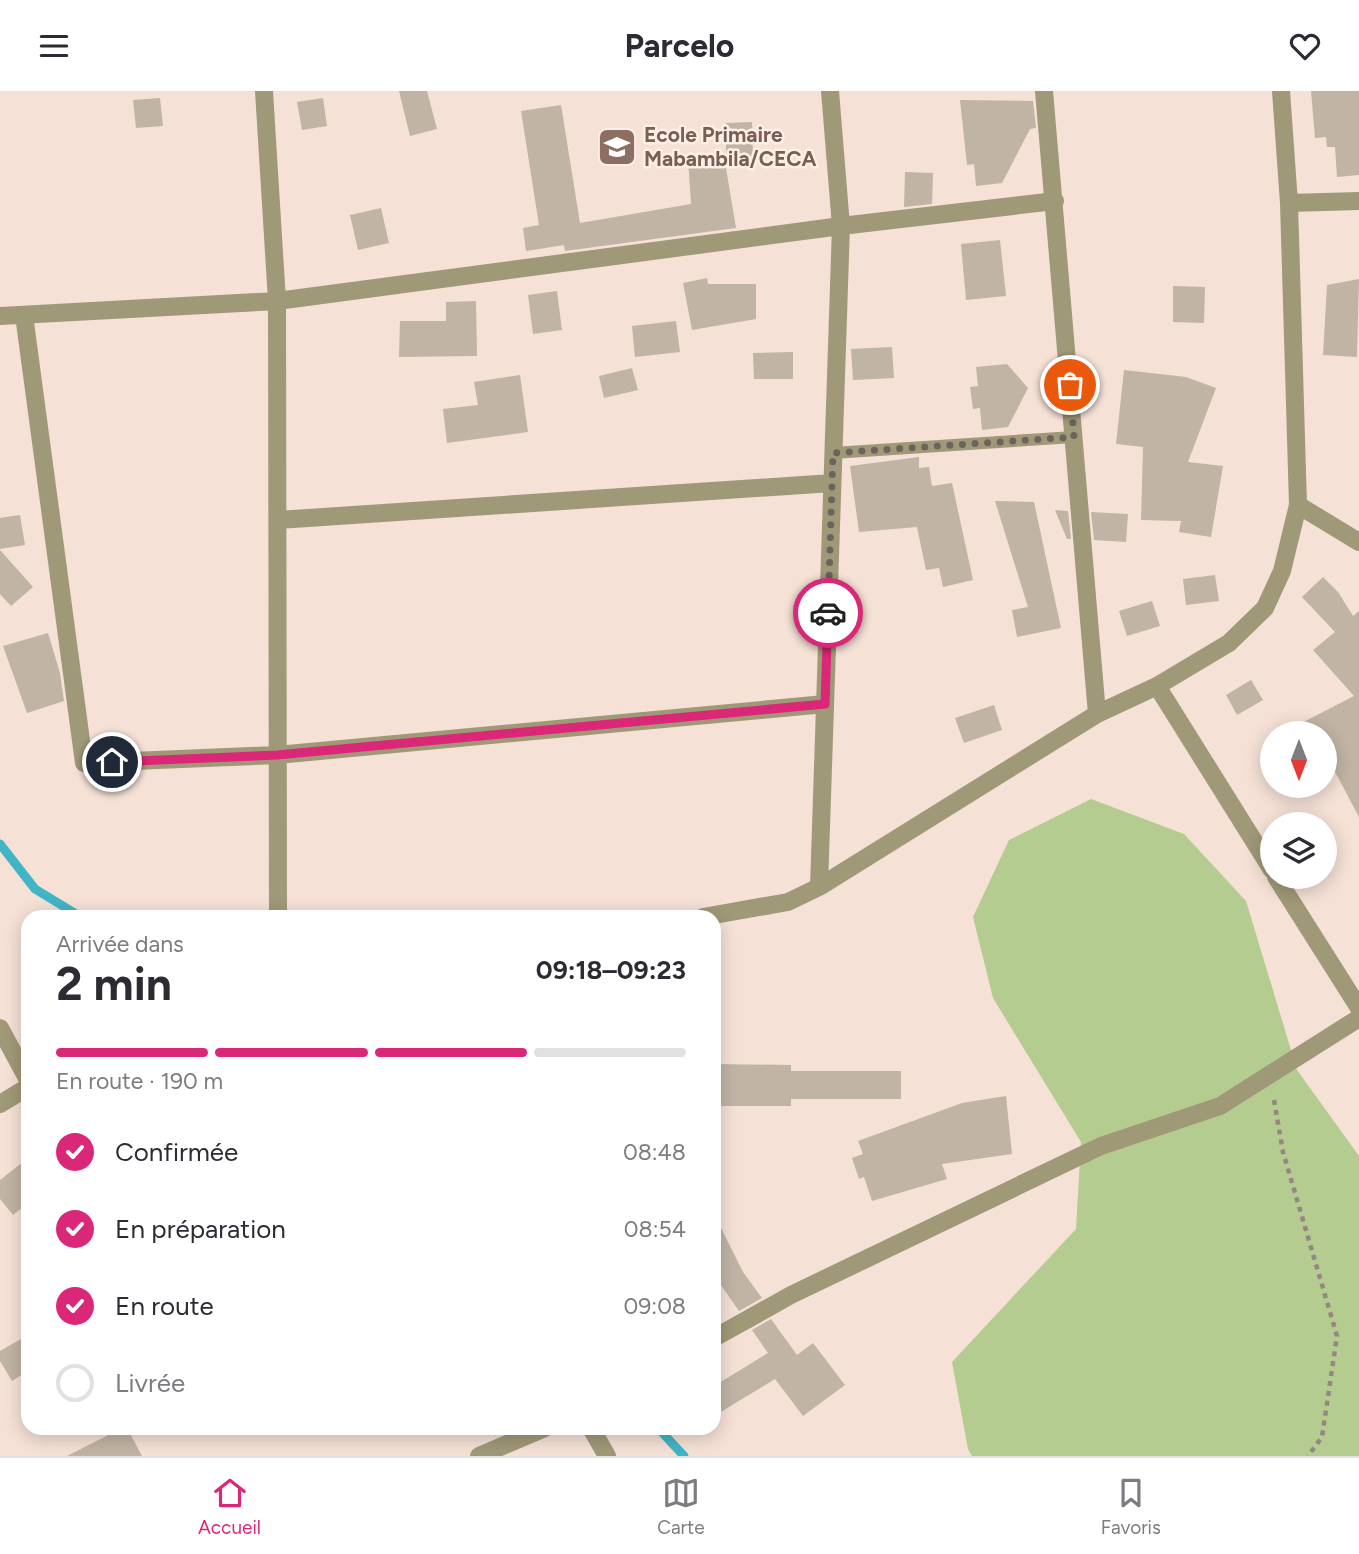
<!DOCTYPE html>
<html lang="fr">
<head>
<meta charset="utf-8">
<style>
  :root { --surface:#fff; --page:#f2f2f3; --text:#2b2b33; --muted:#7c7c81; --line:#e1e1e2; --accent:#db2777 }
  body { margin:0; font-family:Figtree,sans-serif; background:var(--page); color:var(--text); height:100vh; display:flex; flex-direction:column; font-size:26px; white-space:nowrap }
  * { box-sizing:border-box; margin:0 }
  p { font-size:23px; color:var(--muted) }
  .icon { flex:none; width:38px; height:38px; fill:none; stroke:currentColor; stroke-width:2; stroke-linecap:round; stroke-linejoin:round }
  .map { position:relative; flex:1; overflow:hidden }
  .side { position:absolute; left:21px; top:819px; width:700px; height:525px; display:flex; flex-direction:column; background:var(--surface); border-radius:21px; box-shadow:0 4px 18px #0003 }
  .side>* { flex:none }
  .needle { width:46px; rotate:180deg }
  .fabs { position:absolute; left:1260px; top:630px; display:grid; gap:14px }
  .fabs a { display:grid; place-items:center; width:77px; height:77px; border-radius:50%; background:var(--surface); box-shadow:0 4px 18px #0003; font-size:35px }
  .pin { position:absolute; display:grid; place-items:center; width:60px; height:60px; color:#fff; margin:-30px; border:4px solid #fff; border-radius:50%; box-shadow:0 2px 7px #0007 }
  .courier { position:absolute; display:grid; place-items:center; width:70px; height:70px; margin:-35px; border:5px solid #db2777; border-radius:50%; background:#fff; color:#222; box-shadow:0 2px 9px #0007 }
  .headline em { font-style:normal; font-weight:700 }
  .headline div { display:flex; flex-direction:column-reverse }
  .headline { display:flex; align-items:center; justify-content:space-between; height:119px; padding:0 35px }
  h1 { font-size:46px; font-weight:700; line-height:52px }
  .bar { display:grid; grid-template-columns:repeat(4,1fr); gap:10px 7px; align-content:center; height:84px; padding:0 35px }
  .bar i { height:9px; border-radius:5px; background:var(--line) }
  .bar .active { background:var(--accent) }
  .bar p { grid-column:span 4 }
  ol { padding:0 35px; list-style:none }
  li { display:flex; align-items:center; gap:21px; height:77px }
  li p { margin-inline-start:auto }
  li .icon { padding:7px; border-radius:50%; background:var(--accent); color:#fff; stroke-width:4 }
  li:last-child { color:var(--muted) }
  li i { width:38px; height:38px; border:4px solid var(--line); border-radius:50% }
  header { display:flex; justify-content:space-between; align-items:center; height:91px; padding:0 35px; background:var(--surface); font-size:32px; font-weight:700 }
  .menu { display:flex; justify-content:space-around; align-items:center; height:98px; border-top:2px solid var(--line); background:var(--surface); font-size:19px; color:var(--muted) }
  .menu a { display:grid; justify-items:center; gap:4px }
  .menu .active { color:var(--accent) }
  .map>svg:first-child { display:block }
  .green { fill:#b4cc8f }
  .lines { fill:none; stroke-linecap:round; stroke-linejoin:round }
  .stream { stroke:#41b5c6; stroke-width:9 }
  .building { fill:#c0b4a4 }
  .path { stroke:#95877f; stroke-width:4.5; stroke-dasharray:5 5; stroke-linecap:butt }
  .lane { stroke:#a09978; stroke-width:12 }
  .street { stroke:#a09978; stroke-width:18 }
  .done { stroke:#6e625c; stroke-width:7; stroke-dasharray:0 12.6 }
  .route { stroke:#db2777; stroke-width:9 }
  .labels { text-anchor:middle; stroke-width:5; stroke-linejoin:round; paint-order:stroke }
  .education-label { font-size:21px; font-weight:bold; fill:#785e54; stroke:#ffefe6; text-anchor:start }
</style>
</head>
<body>
<header><svg class="icon" aria-label="menu" viewBox="0 0 24 24"><path d="M4 6h16M4 12h16M4 18h16"/></svg>Parcelo<svg class="icon" aria-label="heart" viewBox="0 0 24 24"><path d="M12 20l-8-8c-3-5 5-10 8-4 3-6 11-1 8 4z"/></svg></header>
<div class="map">
<svg width="1359" height="1365" viewBox="0 0 1359 1365">
  <rect width="100%" height="100%" fill="#f5e1d6"/>
  <path class="green" d="M1091,708L1184,743L1246,810L1297,979L1359,1065V1365H972L968,1358L952,1271L1076,1138L1081,1051L993,907L973,826L1009,749Z"/>
  <g class="lines">
    <path class="stream" d="M0,753L35,798L81,826
      M658,1337L684,1365"/>
  </g>
  <path class="building" d="M399,0H427L437,38L410,45Z
    M1311,0H1359V84L1337,86L1335,56H1327L1326,46L1315,47Z
    M160,7L163,35L136,37L133,9Z
    M323,7L327,35L302,39L297,11Z
    M960,9L1033,10L1036,37L1030,38L1002,92L976,95L974,73L967,74Z
    M561,14L580,132L691,113L688,67L724,65L736,137L565,160L564,154L526,160L523,137L539,134L521,20Z
    M752,31L753,66H726V32Z
    M905,81L933,82L932,113L904,116Z
    M381,117L389,152L358,159L350,124Z
    M1000,149L1006,205L966,209L961,153Z
    M707,187L708,193H756V228L692,239L683,192Z
    M1359,188L1357,266L1323,264L1327,194Z
    M1173,195L1205,196L1204,232L1173,231Z
    M557,200L562,239L533,243L528,204Z
    M476,210L477,265L399,266L400,230H446V211Z
    M676,230L680,261L635,266L632,235Z
    M892,256L894,287L853,289L851,258Z
    M793,261V288H754L753,262Z
    M1007,273L1028,297L1008,336L982,339L980,317L973,318L970,296L978,295L976,276Z
    M632,277L638,299L604,307L599,285Z
    M1124,279L1186,286L1216,297L1188,371L1223,375L1211,446L1179,441L1181,430L1141,429L1143,356L1116,353Z
    M520,284L528,341L447,352L443,318L478,314L474,291Z
    M919,366V377L929,376L932,395L952,392L973,489L943,496L939,477L926,479L917,436L859,441L850,375Z
    M995,410L1034,411L1061,537L1017,546L1012,519L1028,516Z
    M1055,419L1068,420L1071,448H1067Z
    M1091,421L1128,423L1126,451L1094,449Z
    M20,424L25,454L0,458V427Z
    M0,459L33,496L11,515L0,503Z
    M1215,484L1219,510L1186,514L1183,488Z
    M1323,486L1338,501L1353,525L1359,520V726L1325,662V642H1282L1354,605L1313,559L1335,541L1302,506Z
    M1152,510L1160,535L1127,545L1119,520Z
    M48,542L60,582L64,610L27,622L3,555Z
    M1251,589L1263,609L1237,624L1226,604Z
    M994,614L1002,639L964,652L955,627Z
    M714,973L791,974V980H901V1008H791V1015H714Z
    M1006,1005L1012,1063L942,1073L947,1088L872,1110L864,1086L859,1088L852,1067L863,1063L858,1050L962,1012Z
    M28,1067V1112L13,1124L0,1108V1089Z
    M714,1123L743,1181L762,1207L739,1220L714,1184Z
    M771,1228L797,1264L813,1252L845,1294L803,1325L775,1288L714,1325V1295L768,1262L752,1239Z
    M28,1244V1280L12,1290L0,1270V1260Z
    M122,1337H127L142,1365H67Z"/>
  <g class="lines">
    <path class="path" d="M1274,1009L1283,1061L1337,1245L1322,1346L1308,1365"/>
    <path class="lane" d="M833,362L1074,346"/>
    <path class="street" d="M264,0L277,210L278,826
      M1044,0L1097,623
      M1289,112L1359,110
      M24,224L84,672L277,664L825,613
      M0,225L277,210L841,135L1055,110
      M1298,414L1359,451
      M278,429L832,392
      M1157,595L1272,779
      M1276,786L1359,917
      M819,796L841,135L830,0
      M703,826L788,811L819,796L1097,623L1157,595L1229,552L1265,517L1282,480L1298,414L1289,112L1281,0
      M0,937L28,989
      M0,1013L28,996
      M714,1247L791,1204L1101,1055L1220,1015L1359,927
      M591,1337L607,1365
      M479,1365L545,1337"/>
  </g>
  <g class="lines">
    <path class="done" d="M828,522L833,362L1074,346L1070,294"/>
    <path class="route" d="M112,671L277,664L825,613L828,522"/>
  </g>
  <defs>
    <g id="school-square" transform="scale(2.0125)"><rect x="-9" y="-9" width="18" height="18" rx="4" fill="#8d6e63" stroke="#ffefe6"/><path d="M0-5L7-2L0 1L-7-2ZM-4 1L0 2.5L4 1V4Q0 6-4 4Z" fill="#fff"/></g>
  </defs>
  <g fill-rule="evenodd">
    <use href="#school-square" x="617" y="56"/>
  </g>
  <g class="labels">
    <g class="education-label">
      <text x="644" y="51">Ecole Primaire<tspan x="644" dy="24">Mabambila/CECA</tspan></text>
    </g>
  </g>
</svg>
<div class="fabs">
<a><svg class="needle" viewBox="-14 -14 28 28"><path d="M0-13l5 13h-10z" fill="#e53935"/><path d="M0 13l5-13h-10z" fill="#7c7c81"/></svg></a>
<a><svg class="icon" aria-label="layers" viewBox="0 0 24 24"><path d="M12 4l9 5-9 5-9-5zM3 14l9 5 9-5"/></svg></a>
</div>
<div class="pin" style="left:1070px;top:294px;background:#ea580c"><svg class="icon" aria-label="bag" viewBox="0 0 24 24"><path d="M5 8h14l-1 12H6zM9 8a3 3 0 0 1 6 0"/></svg></div>
<div class="pin" style="left:112px;top:671px;background:#1f2937"><svg class="icon" aria-label="home" viewBox="0 0 24 24"><path d="M3 11l9-7 9 7M6 9v11h12V9"/></svg></div>
<div class="courier" style="left:828px;top:522px"><svg class="icon" aria-label="car" viewBox="0 0 24 24"><path d="M5 17H2v-5l4-1 3-4h7l3 4 3 1v5h-3M9 17h6M6 11h13"/><circle cx="7" cy="17" r="2"/><circle cx="17" cy="17" r="2"/></svg></div>
<section class="side">
<div class="headline"><div><h1>2 min</h1><p>Arrivée dans</p></div><em>09:18–09:23</em></div>
<div class="bar"><i class="active"></i><i class="active"></i><i class="active"></i><i></i><p>En route · 190 m</p></div>
<ol>
<li><svg class="icon" aria-label="check" viewBox="0 0 24 24"><path d="M5 12l5 5 9-10"/></svg>Confirmée<p>08:48</p></li>
<li><svg class="icon" aria-label="check" viewBox="0 0 24 24"><path d="M5 12l5 5 9-10"/></svg>En préparation<p>08:54</p></li>
<li><svg class="icon" aria-label="check" viewBox="0 0 24 24"><path d="M5 12l5 5 9-10"/></svg>En route<p>09:08</p></li>
<li><i></i>Livrée</li>
</ol>
</section>
</div>
<nav class="menu">
<a class="active"><svg class="icon" aria-label="home" viewBox="0 0 24 24"><path d="M3 11l9-7 9 7M6 9v11h12V9"/></svg>Accueil</a>
<a><svg class="icon" aria-label="map" viewBox="0 0 24 24"><path d="M3 6l6-2 6 2 6-2v14l-6 2-6-2-6 2zM9 4v14M15 6v14"/></svg>Carte</a>
<a><svg class="icon" aria-label="saved" viewBox="0 0 24 24"><path d="M7 4h10v16l-5-4-5 4z"/></svg>Favoris</a>
</nav>
</body>
</html>
